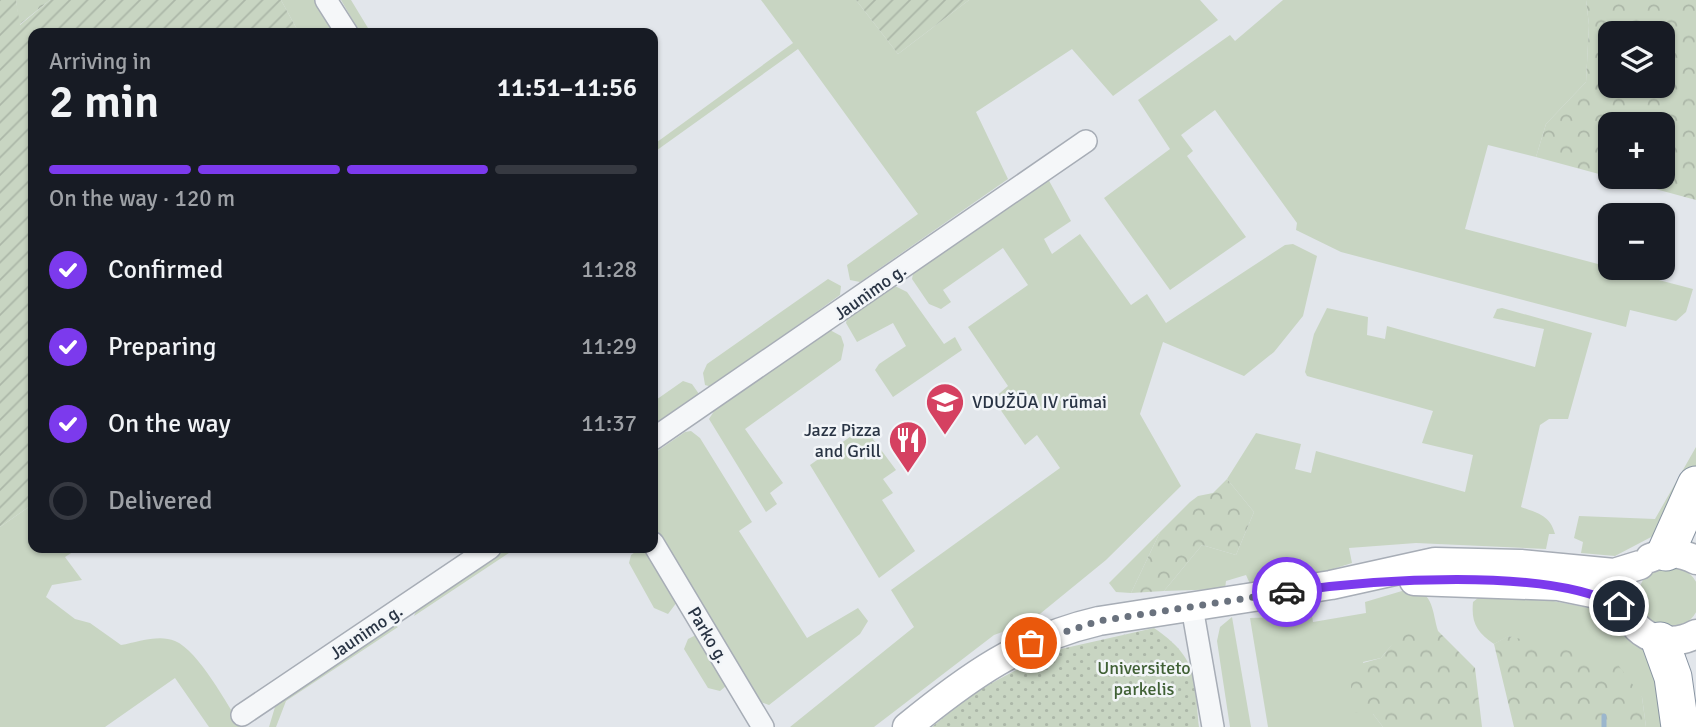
<!DOCTYPE html>
<html lang="en">
<head>
<meta charset="utf-8">
<style>
  :root { --surface:#171b24; --page:#242831; --text:#f1f3f6; --muted:#9ea1a6; --line:#363941; --accent:#7c3aed }
  body { margin:0; font-family:Signika,sans-serif; background:var(--page); color:var(--text); height:100vh; display:flex; flex-direction:column; font-size:26px; white-space:nowrap }
  * { box-sizing:border-box; margin:0 }
  p { font-size:23px; color:var(--muted) }
  .icon { flex:none; width:38px; height:38px; fill:none; stroke:currentColor; stroke-width:2; stroke-linecap:round; stroke-linejoin:round }
  .map { position:relative; flex:1; overflow:hidden }
  .sheet { position:absolute; left:28px; top:28px; width:630px; height:525px; display:flex; flex-direction:column; background:var(--surface); border-radius:14px; box-shadow:0 2px 5px #0004 }
  .sheet>* { flex:none }
  .tools { position:absolute; left:1598px; top:21px; display:grid; gap:14px }
  .tools a { display:grid; place-items:center; width:77px; height:77px; border-radius:14px; background:var(--surface); box-shadow:0 2px 5px #0004; font-size:35px }
  .pin { position:absolute; display:grid; place-items:center; width:60px; height:60px; color:#fff; margin:-30px; border:4px solid #fff; border-radius:50%; box-shadow:0 2px 7px #0007 }
  .courier { position:absolute; display:grid; place-items:center; width:70px; height:70px; margin:-35px; border:5px solid #7c3aed; border-radius:50%; background:#fff; color:#222; box-shadow:0 2px 9px #0007 }
  .summary em { font-style:normal; font-weight:600 }
  .summary div { display:flex; flex-direction:column-reverse }
  .summary { display:flex; align-items:center; justify-content:space-between; height:119px; padding:0 21px }
  h1 { font-size:46px; font-weight:600; line-height:52px }
  .bar { display:grid; grid-template-columns:repeat(4,1fr); gap:10px 7px; align-content:center; height:84px; padding:0 21px }
  .bar i { height:9px; border-radius:5px; background:var(--line) }
  .bar .active { background:var(--accent) }
  .bar p { grid-column:span 4 }
  ol { padding:0 21px; list-style:none }
  li { display:flex; align-items:center; gap:21px; height:77px }
  li p { margin-inline-start:auto }
  li .icon { padding:7px; border-radius:50%; background:var(--accent); color:#fff; stroke-width:4 }
  li:last-child { color:var(--muted) }
  li i { width:38px; height:38px; border:4px solid var(--line); border-radius:50% }
  .map>svg:first-child { display:block }
  .grass { fill:#c8d5c2 }
  .forest { fill:url(#forest-crowns); fill-rule:evenodd }
  .park { fill:url(#park-dots) }
  .garden { fill:url(#garden-furrows) }
  .lines { fill:none; stroke-linecap:round; stroke-linejoin:round }
  .stream { stroke:#9bb6cd; stroke-width:5 }
  .street-casing { stroke:#a7adb6; stroke-width:24 }
  .secondary-casing { stroke:#a7adb6; stroke-width:31 }
  .highway-casing { stroke:#8894a2; stroke-width:39 }
  .street { stroke:#f5f7f9; stroke-width:21 }
  .secondary { stroke:#fff; stroke-width:28 }
  .highway { stroke:#fff; stroke-width:37 }
  .done { stroke:#6a727e; stroke-width:7; stroke-dasharray:0 12.6 }
  .route { stroke:#7c3aed; stroke-width:9 }
  .labels { text-anchor:middle; stroke-width:5; stroke-linejoin:round; paint-order:stroke }
  .street-label { font-size:18px; fill:#293444; stroke:#f2f5f8 }
  .poi-label { font-size:18px; fill:#293444; stroke:#f2f5f8; text-anchor:start }
  .park-label { font-size:18px; fill:#406035; stroke:#f2f5f8 }
</style>
</head>
<body>
<div class="map">
<svg width="1696" height="727" viewBox="0 0 1696 727">
  <defs>
    <pattern id="forest-crowns" width="20" height="18" patternUnits="userSpaceOnUse" patternTransform="scale(1.75)"><rect width="20" height="18" fill="#c8d5c2"/><path d="M2 6a3 3 0 1 1 6 0M12 15a3 3 0 1 1 6 0" fill="none" stroke="#acb7a8"/></pattern>
    <pattern id="park-dots" width="8" height="8" patternUnits="userSpaceOnUse" patternTransform="scale(1.75)"><rect width="8" height="8" fill="#c8d5c2"/><path d="M2 2h.1M6 6h.1" fill="none" stroke="#acb7a8" stroke-width="1.8" stroke-linecap="round"/></pattern>
    <pattern id="garden-furrows" width="10" height="10" patternUnits="userSpaceOnUse" patternTransform="scale(1.75)"><rect width="10" height="10" fill="#c8d5c2"/><path d="M-1 1l2-2M0 10L10 0M9 11l2-2" fill="none" stroke="#acb7a8"/></pattern>
  </defs>
  <rect width="100%" height="100%" fill="#e2e6eb"/>
  <path class="grass" d="M281,0H315L336,33H299Z
    M341,0H351L371,33H360Z
    M761,0H856L898,54L969,0H1200L1218,20L1113,96L1072,49L976,112L1008,179L860,282L850,280L847,265L918,214L798,49L653,153V145L793,43Z
    M1283,0H1586L1589,25L1586,82L1546,124L1536,157L1488,145L1465,229L1693,289L1686,312L1676,321L1630,310L1626,327L1341,252L1296,230L1297,223L1215,110L1181,135L1193,151L1187,156L1246,237L1170,290L1104,198L1170,149L1138,100L1230,35L1235,41Z
    M1047,177L1071,221L1044,239L1052,254L1080,234L1131,305L1147,294L1166,323L1285,245L1293,244L1317,256L1303,316L1274,352L1244,376L1163,342L1140,414L1181,486L1106,560L1030,622L994,635L874,727H790L914,627L891,590L1060,468L1037,435L1025,445L993,399L1008,386L968,327L1028,285L1003,248L943,290L951,302L941,309L929,304L912,279L914,268Z
    M828,279L841,286L840,295L712,387L705,385L703,373L707,364Z
    M891,284L907,292L944,344L955,337L962,350L893,397L875,370L879,364L906,346L893,323L857,342L846,323L848,315Z
    M1327,308L1368,317L1367,335L1385,339L1387,326L1535,367L1544,329L1493,318L1497,309L1502,308L1592,333L1568,419H1549L1540,425L1521,507C1537,513 1550,515 1555,534H1549L1546,549L1416,543L1349,548L1352,563L1308,577L1251,586L1246,575L1226,581L1225,589L1164,591L1202,545L1236,555L1254,512L1227,479L1256,433L1301,444L1295,469L1311,473L1316,451L1465,492L1473,455L1422,443L1433,411L1307,376L1305,372L1314,334Z
    M830,330L841,336L844,345L841,360L745,429L783,483L770,493L777,504L766,512L709,419L716,408Z
    M683,381L692,384L699,394L653,428V402Z
    M864,427L896,470L883,479L893,493L882,500L915,551L879,578L810,465Z
    M691,431L700,438L752,522L739,531L807,638L858,608L868,621L860,634L769,705L755,700L653,526V454L685,432Z
    M1696,447V471L1655,535L1615,556L1581,553L1583,542L1574,538L1579,516L1655,519Z
    M33,504V548H79L65,557L82,580L52,585L46,597L75,619L90,623L121,645C138,642 159,634 175,641C199,651 227,705 242,727H209L175,678L105,727H0V527Z
    M1160,532L1131,593L1116,592L1109,583Z
    M508,548L515,549L414,616L417,609Z
    M641,548L647,549L677,602L668,614L654,608L629,563L631,555Z
    M1638 597a31 31 0 1 1 62 0a31 31 0 1 1-62 0Z
    M1412,588C1434,594 1432,611 1438,631C1407,631 1400,634 1381,658L1363,662L1373,714L1383,727H1268L1250,618L1312,616L1313,622L1366,613L1365,602Z
    M1484,593L1538,598L1594,609L1614,617L1657,660L1668,727H1646L1642,697L1509,636L1494,644C1477,632 1471,623 1473,602Z
    M1232,617L1251,727H1230L1217,641L1220,627Z
    M392,624L398,627L286,701L276,727H269L275,707L283,697Z
    M696,635L726,686L720,691L708,688L684,649L688,639Z"/>
  <path class="forest" d="M16,0H50L19,25Z
    M1586,0H1696V200L1611,177H1662V124H1610V177L1536,157L1546,124L1586,82L1589,25ZM1610,33H1662V86H1610Z
    M1227,479L1254,512L1236,555L1202,545L1164,591L1131,593L1160,532L1190,502L1198,496L1213,493Z
    M1415,631H1438L1475,668L1482,727H1383L1373,714L1350,712L1352,666L1381,658L1398,637Z
    M1508,636L1616,662L1642,697L1646,727H1514L1494,644Z"/>
  <path class="park" d="M1154,628C1198,658 1194,677 1199,727H932L973,693L1052,651Z"/>
  <path class="garden" d="M0,0H16L20,25L50,0H281L299,33H33V504L0,527Z
    M856,0H969L898,54Z"/>
  <g class="lines">
    <path class="stream" d="M1604,727V716"/>
    <g class="street-casing">
      <path id="street" d="M326,0L347,33
        M653,439L1086,141
        M653,543L763,727
        M1192,607L1213,727
        M242,715L490,548"/>
    </g>
    <g class="secondary-casing">
      <path id="secondary" d="M1650,558C1666,551 1680,552 1696,560
        M1414,581L1558,586L1597,594L1628,612
        M1626,593C1622,633 1664,652 1696,634
        M907,727C968,677 1021,639 1099,621L1331,585L1435,562L1521,564L1614,573L1640,565"/>
    </g>
    <g class="highway-casing">
      <path id="highway" d="M1666,552L1696,485
        M1660,641L1673,677L1680,727"/>
    </g>
    <use href="#street" class="street"/>
    <use href="#secondary" class="secondary"/>
    <use href="#highway" class="highway"/>
  </g>
  <g class="lines">
    <path class="done" d="M1031,643L1099,621L1287,592"/>
    <path class="route" d="M1287,592C1368,580 1548,566 1619,606"/>
  </g>
  <defs>
    <g id="university-pin" transform="scale(2.0125)"><path d="M0 17L-7.5 6A9.5 9.5 0 1 1 7.5 6Z" fill="#d54161" stroke="#f2f5f8"/><path d="M0-5L7-2L0 1L-7-2ZM-4 1L0 2.5L4 1V4Q0 6-4 4Z" fill="#fff"/></g>
    <g id="restaurant-pin" transform="scale(2.0125)"><path d="M0 17L-7.5 6A9.5 9.5 0 1 1 7.5 6Z" fill="#d54161" stroke="#f2f5f8"/><path d="M-5-6h1v4h1v-4h1v4h1v-4h1v5L-1.5 .5V6h-2V.5L-5-1ZM5-6V6H3V1.5H1.5Q1.5-4 5-6Z" fill="#fff"/></g>
  </defs>
  <g fill-rule="evenodd">
    <use href="#university-pin" x="945" y="402"/>
    <use href="#restaurant-pin" x="908" y="440"/>
  </g>
  <g class="labels">
    <g class="street-label">
      <text transform="translate(870 292) rotate(-35)" y="6">Jaunimo g.</text>
      <text transform="translate(366 632) rotate(-34)" y="6">Jaunimo g.</text>
      <text transform="translate(708 635) rotate(59)" y="6">Parko g.</text>
    </g>
    <g class="poi-label">
      <text x="972" y="408">VDUŽŪA IV rūmai</text>
      <text x="881" y="436" text-anchor="end">Jazz Pizza<tspan x="881" dy="21">and Grill</tspan></text>
    </g>
    <g class="park-label">
      <text x="1144" y="674">Universiteto<tspan x="1144" dy="21">parkelis</tspan></text>
    </g>
  </g>
</svg>
<div class="tools">
<a><svg class="icon" aria-label="layers" viewBox="0 0 24 24"><path d="M12 4l9 5-9 5-9-5zM3 14l9 5 9-5"/></svg></a>
<a>+</a>
<a>−</a>
</div>
<div class="pin" style="left:1031px;top:643px;background:#ea580c"><svg class="icon" aria-label="bag" viewBox="0 0 24 24"><path d="M5 8h14l-1 12H6zM9 8a3 3 0 0 1 6 0"/></svg></div>
<div class="pin" style="left:1619px;top:606px;background:#1f2937"><svg class="icon" aria-label="home" viewBox="0 0 24 24"><path d="M3 11l9-7 9 7M6 9v11h12V9"/></svg></div>
<div class="courier" style="left:1287px;top:592px"><svg class="icon" aria-label="car" viewBox="0 0 24 24"><path d="M5 17H2v-5l4-1 3-4h7l3 4 3 1v5h-3M9 17h6M6 11h13"/><circle cx="7" cy="17" r="2"/><circle cx="17" cy="17" r="2"/></svg></div>
<section class="sheet">
<div class="summary"><div><h1>2 min</h1><p>Arriving in</p></div><em>11:51–11:56</em></div>
<div class="bar"><i class="active"></i><i class="active"></i><i class="active"></i><i></i><p>On the way · 120 m</p></div>
<ol>
<li><svg class="icon" aria-label="check" viewBox="0 0 24 24"><path d="M5 12l5 5 9-10"/></svg>Confirmed<p>11:28</p></li>
<li><svg class="icon" aria-label="check" viewBox="0 0 24 24"><path d="M5 12l5 5 9-10"/></svg>Preparing<p>11:29</p></li>
<li><svg class="icon" aria-label="check" viewBox="0 0 24 24"><path d="M5 12l5 5 9-10"/></svg>On the way<p>11:37</p></li>
<li><i></i>Delivered</li>
</ol>
</section>
</div>
</body>
</html>
